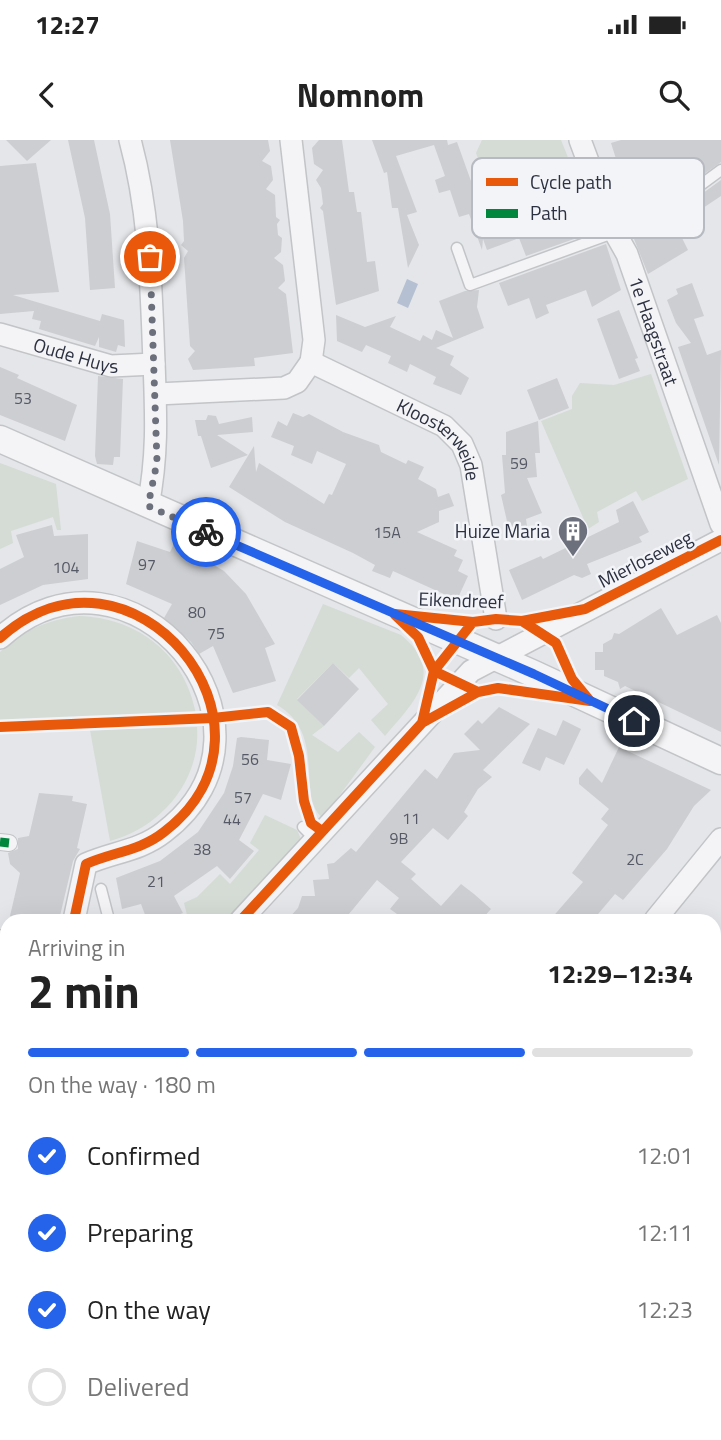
<!DOCTYPE html>
<html lang="en">
<head>
<meta charset="utf-8">
<style>
  :root { --surface:#fff; --page:#f6f6f6; --text:#222; --muted:#767676; --line:#e0e0e0; --accent:#2563eb }
  body { margin:0; font-family:"Titillium Web",sans-serif; background:var(--page); color:var(--text); height:100vh; display:flex; flex-direction:column; font-size:26px; white-space:nowrap }
  * { box-sizing:border-box; margin:0 }
  p { font-size:23px; color:var(--muted) }
  .icon { flex:none; width:38px; height:38px; fill:none; stroke:currentColor; stroke-width:2; stroke-linecap:round; stroke-linejoin:round }
  .map { position:relative; flex:1; overflow:hidden }
  .side { position:absolute; left:0px; top:774px; width:721px; height:527px; display:flex; flex-direction:column; background:var(--surface); border-radius:21px 21px 0 0; box-shadow:0 7px 28px #0002 }
  .side>* { flex:none }
  .pin { position:absolute; display:grid; place-items:center; width:60px; height:60px; color:#fff; margin:-30px; border:4px solid #fff; border-radius:50%; box-shadow:0 2px 7px #0007 }
  .courier { position:absolute; display:grid; place-items:center; width:70px; height:70px; margin:-35px; border:5px solid #2563eb; border-radius:50%; background:#fff; color:#222; box-shadow:0 2px 9px #0007 }
  .overview em { font-style:normal; font-weight:700 }
  .overview div { display:flex; flex-direction:column-reverse }
  .overview { display:flex; align-items:center; justify-content:space-between; height:119px; padding:0 28px }
  h1 { font-size:46px; font-weight:700; line-height:52px }
  .bar { display:grid; grid-template-columns:repeat(4,1fr); gap:10px 7px; align-content:center; height:84px; padding:0 28px }
  .bar i { height:9px; border-radius:5px; background:var(--line) }
  .bar .active { background:var(--accent) }
  .bar p { grid-column:span 4 }
  ol { padding:0 28px; list-style:none }
  li { display:flex; align-items:center; gap:21px; height:77px }
  li p { margin-inline-start:auto }
  li .icon { padding:7px; border-radius:50%; background:var(--accent); color:#fff; stroke-width:4 }
  li:last-child { color:var(--muted) }
  li i { width:38px; height:38px; border:4px solid var(--line); border-radius:50% }
  .status { display:flex; justify-content:space-between; align-items:center; height:49px; padding:0 35px; background:var(--surface); direction:ltr }
  .status svg { height:19px; fill:currentColor }
  header { display:flex; justify-content:space-between; align-items:center; height:91px; padding:0 28px; background:var(--surface); font-size:32px; font-weight:700 }
  .map>svg:first-child { display:block }
  .green { fill:#d4dcd5 }
  .water { fill:#b5c0d2 }
  .building { fill:#cdced1 }
  .lines { fill:none; stroke-linecap:round; stroke-linejoin:round }
  .service-casing { stroke:#c2c4c7; stroke-width:13 }
  .pedestrian-casing { stroke:#c2c4c7; stroke-width:18 }
  .minor-casing { stroke:#c2c4c7; stroke-width:24 }
  .tertiary-casing { stroke:#c2c4c7; stroke-width:29 }
  .primary-casing { stroke:#c1c3c6; stroke-width:36 }
  .service { stroke:#f4f4f6; stroke-width:10 }
  .pedestrian { stroke:#f4f4f6; stroke-width:16 }
  .minor { stroke:#f4f4f6; stroke-width:21 }
  .tertiary { stroke:#f4f4f6; stroke-width:26 }
  .primary { stroke:#f7f7f8; stroke-width:33 }
  .quiet { stroke:#00873e; stroke-width:9; stroke-dasharray:18 9; stroke-linecap:butt }
  .cycleway-casing { stroke:#f3f4f8; stroke-width:15 }
  .cycleway { stroke:#e8590c; stroke-width:10 }
  .done { stroke:#6c707c; stroke-width:7; stroke-dasharray:0 12.6 }
  .route { stroke:#2563eb; stroke-width:9 }
  .labels { text-anchor:middle; stroke-width:5; stroke-linejoin:round; paint-order:stroke }
  .number-label { font-size:16px; fill:#555966 }
  .street-label { font-size:19px; fill:#2c3142; stroke:#f3f4f8 }
  .poi-label { font-size:19px; fill:#2c3142; stroke:#f3f4f8; text-anchor:end }
  .key { fill:#f3f4f8; stroke:#b7bac1; stroke-width:2 }
  .key-label { font-size:19px; fill:#2c3142 }
</style>
</head>
<body>
<div class="status"><b>12:27</b><svg viewBox="0 0 49 12"><path d="M0 12V9h3v3zM5 12V6h3v6zM10 12V3h3v9zM15 12V0h3v12zM26 1h20v11H26zM47 4h2v5h-2z"/></svg></div>
<header><svg class="icon" aria-label="back" viewBox="0 0 24 24"><path d="M15 5l-7 7 7 7"/></svg>Nomnom<svg class="icon" aria-label="search" viewBox="0 0 24 24"><circle cx="10" cy="10" r="6"/><path d="M15 15l6 6"/></svg></header>
<div class="map">
<svg width="721" height="1300" viewBox="0 0 721 1300">
  <rect width="100%" height="100%" fill="#e4e6e9"/>
  <path class="green" d="M482,0H561L569,20L565,31L503,53L500,46L488,47L476,13Z
    M651,234L688,339L642,361L636,351L597,372L599,382L588,389L541,281L572,269V256L580,243L614,245Z
    M0,323L56,344L61,390H57L53,377L11,391L13,403L0,409Z
    M323,464L401,495C447,532 413,563 385,596L371,580L388,564L359,528L349,538L333,523L297,559L324,586L312,595L338,612L359,592L375,607L323,678C295,657 328,594 277,565Z
    M79,476C139,478 185,515 196,574L0,581V512C21,491 50,479 79,476Z
    M197,587C201,641 160,688 110,701L90,590Z
    M265,675L297,690L301,699L227,780H173L187,775L184,763L197,757L220,734L230,744L259,710L250,703Z
    M721,927V1018L714,1014V928Z"/>
  <path class="water" d="M407,139L418,144L408,168L397,163Z"/>
  <path class="building" d="M6,0H51L27,21Z
    M68,0H94L110,74L115,148L90,150L85,78Z
    M170,0H268L270,11L262,21L271,26L273,40L266,49L275,55L276,77L280,80L277,84L278,95L282,98L281,112L274,118L283,125L285,141L278,148L286,154L293,213L254,218L255,226L193,230L188,219L195,211L190,206L184,118L188,111L181,105L184,101L183,81Z
    M319,0H342L349,52H354L357,72H361L367,122L375,121L379,151L336,165L323,71L320,68L323,64L321,48L316,40L323,30L314,24L312,8Z
    M372,0H447L448,5L457,2L481,69L489,66L491,74L530,59L528,53L542,48L546,57L564,51L572,69L581,66L591,93L526,116L519,98L487,110L483,99L482,110L469,74L459,77L450,50L439,53L435,40L445,36L434,5L396,16L417,72L407,75L419,105L408,128L398,68H392L387,32L384,33Z
    M621,0H721V22L653,70L626,80L606,26L617,22L611,3Z
    M36,23L59,152L13,155L100,181L102,174L124,180L125,207L118,205L116,212L99,207V197L95,206L39,189L41,181L32,179L34,171L0,174V26Z
    M721,40V56L676,86L688,110L648,134L632,94L662,83Z
    M606,104L621,150L592,167L586,150L546,165L549,173L536,179L529,158L508,166L499,143Z
    M692,143L704,176L694,179L707,215L721,210L719,325L678,207L691,203L676,183L667,160L678,154L676,149Z
    M479,150L477,167L484,188L436,208L454,216L450,225L469,238L461,255L433,244L436,237L410,224L407,232L388,223L391,216L366,205L362,212L337,201L336,175L365,187L396,176L390,187L420,201L423,195L432,200L436,190L453,198L439,161L465,151Z
    M619,170L638,218L635,219L640,231L619,239L597,179Z
    M0,227L19,235L17,238L77,265L65,301L0,275Z
    M98,236L123,239L120,317H114L113,325L97,324L95,316Z
    M557,238L569,268L539,280L527,250Z
    M293,273L303,277L309,274L343,292L379,305L381,312L406,324L408,320L424,327L418,339L436,349L438,357L449,353L454,366L439,371V382L417,392L457,410L454,416L463,420L458,431L468,436L457,460L393,431L390,438L372,431L375,425L353,413L285,382L229,347L254,306L256,332L259,323L324,364L329,354L332,355L346,324L317,311L312,324L291,315L294,306L271,297L278,281L287,286Z
    M208,275L216,276L219,284L252,277L253,292L217,295L248,315L211,328L201,296H198L195,280H206Z
    M538,281L540,313H535L537,337L527,338L542,373L526,379L527,386L509,390L501,355L505,353L502,315H506V292Z
    M633,361L649,392L639,397L642,402L587,424L591,434L582,438L574,435L522,460L509,430L541,416L543,419L619,382L616,370Z
    M52,385L54,396L88,394V439L43,445L0,465V429L24,417L16,395Z
    M137,401L170,412L175,402L224,431L246,454L275,504L265,508L276,541L233,553L213,506L199,514L191,502L164,478L172,464L126,444Z
    M661,468L677,495L717,475L721,483V592L625,546L620,549L618,542L604,536V530H595V512H603V504L612,499L614,493L619,494Z
    M333,523L359,549L324,586L297,560Z
    M499,567L530,584L483,630L492,637L478,649L464,672L468,676L448,700L433,688L401,722L416,734L411,739L441,766L461,744L474,754L491,769L481,780H391L397,774L390,769L399,758L377,740L344,780H287L298,768L302,756H315L313,740L329,739L327,724L334,723L351,708L356,712L425,629L437,639L454,613L480,610L464,594L478,580L482,584Z
    M563,580L581,589L564,625L546,617L540,631L522,623L538,588L556,596Z
    M241,597L269,600L267,620L291,624L281,660L263,654L239,700L254,711L230,739L217,726L174,756L183,773L165,780H147L141,764L122,769L116,738L160,721L198,692L224,653L233,626L237,598Z
    M619,607L711,650L694,666L667,709L623,760L615,754L593,780H550L583,742L572,733L608,685L601,679L609,669L579,644V638L587,628L602,643Z
    M39,653L73,656L72,661L87,664L77,708L80,709L73,721L59,780H30L10,776L20,733L10,724L8,713L18,709V698L29,696Z"/>
  <g class="lines">
    <g class="service-casing">
      <path id="service" d="M457,108L470,145L657,77L721,30
        M303,687L315,699
        M101,749L109,780
        M202,1300L205,1293"/>
    </g>
    <g class="pedestrian-casing">
      <path id="pedestrian" d="M0,702L9,703"/>
    </g>
    <g class="minor-casing">
      <g id="minor">
        <path d="M130,0C150,73 151,147 154,222C156,275 158,314 148,366"/>
        <path d="M291,0L314,200L311,222"/>
        <path id="s1" d="M580,0L614,91L627,114L721,384"/>
        <path id="s2" d="M0,194L111,226L154,224"/>
        <path id="s3" d="M157,254L284,248L297,242L311,222L444,286L462,304L471,325L496,479"/>
        <path d="M0,498C130,380 302,587 164,692C140,711 113,712 86,724L74,780"/>
        <path d="M241,780L471,531L721,400"/>
        <path d="M655,780L721,699"/>
        <path d="M0,801H7"/>
        <path d="M714,1027L721,1031"/>
        <path d="M0,1088L7,1091"/>
        <path d="M436,1293L453,1300"/>
        <path d="M0,1296L15,1300"/>
        <path d="M66,1300L68,1293"/>
        <path d="M375,1300L378,1293"/>
      </g>
    </g>
    <g class="tertiary-casing">
      <path id="tertiary" d="M0,299L534,534L721,621
        M714,1251L721,1227
        M704,1300V1293"/>
    </g>
    <g class="primary-casing">
      <path id="primary" d="M0,841H7
        M714,855L721,854
        M714,895L721,893"/>
    </g>
    <use href="#service" class="service"/>
    <use href="#pedestrian" class="pedestrian"/>
    <use href="#minor" class="minor"/>
    <use href="#tertiary" class="tertiary"/>
    <use href="#primary" class="primary"/>
    <path class="quiet" d="M0,702L9,703"/>
    <g class="cycleway-casing">
      <path id="cycleway" d="M395,474L473,482L496,479L522,481L585,469L721,400
        M395,475L418,497L434,531L478,552
        M522,481L556,503L572,539L590,561
        M0,498C130,380 302,587 164,692C140,711 113,712 86,724L74,780
        M422,583L434,531L473,482
        M0,587L213,578L268,572L291,587L299,616L304,661L311,683L322,691
        M241,780L422,583L478,552L498,548L590,561"/>
    </g>
    <use href="#cycleway" class="cycleway"/>
  </g>
  <g class="lines">
    <path class="done" d="M150,117L157,322L148,366L206,392"/>
    <path class="route" d="M206,392L534,534L634,581"/>
  </g>
  <defs>
    <g id="building-pin" transform="scale(1.575)"><path d="M0 17L-7.5 6A9.5 9.5 0 1 1 7.5 6Z" fill="#6c707c" stroke="#f3f4f8"/><path d="M-4-6H4V6H1V3H-1V6H-4ZM-2.5-4.3h1.7v1.8h-1.7ZM.8-4.3h1.7v1.8H.8ZM-2.5-1h1.7V.8h-1.7ZM.8-1h1.7V.8H.8Z" fill="#fff"/></g>
  </defs>
  <g fill-rule="evenodd">
    <use href="#building-pin" x="573" y="391"/>
  </g>
  <g class="labels">
    <g class="number-label">
      <text x="23" y="264">53</text>
      <text x="519" y="329">59</text>
      <text x="387" y="398">15A</text>
      <text x="147" y="430">97</text>
      <text x="66" y="433">104</text>
      <text x="197" y="478">80</text>
      <text x="216" y="499">75</text>
      <text x="250" y="625">56</text>
      <text x="243" y="663">57</text>
      <text x="411" y="684">11</text>
      <text x="232" y="685">44</text>
      <text x="399" y="704">9B</text>
      <text x="202" y="715">38</text>
      <text x="635" y="725">2C</text>
      <text x="156" y="747">21</text>
    </g>
    <g class="street-label">
      <text dy="7" stroke="none"><textPath href="#s1" startOffset="205">1e Haagstraat</textPath></text>
      <text dy="7" stroke="none"><textPath href="#s2" startOffset="79">Oude Huys</textPath></text>
      <text dy="7" stroke="none"><textPath href="#s3" startOffset="320">Kloosterweide</textPath></text>
      <text transform="translate(645 419) rotate(-27)" y="7">Mierloseweg</text>
      <text transform="translate(461 460) rotate(2)" y="7">Eikendreef</text>
    </g>
    <g class="poi-label">
      <text x="550" y="398">Huize Maria</text>
    </g>
  </g>
  <rect x="472" y="18" width="232" height="80" rx="10" class="key"/>
  <rect x="486" y="38" width="32" height="8" fill="#e8590c"/>
  <rect x="486" y="69" width="32" height="9" fill="#00873e"/>
  <g class="key-label">
    <text x="530" y="49">Cycle path</text>
    <text x="530" y="80">Path</text>
  </g>
</svg>
<div class="pin" style="left:150px;top:117px;background:#ea580c"><svg class="icon" aria-label="bag" viewBox="0 0 24 24"><path d="M5 8h14l-1 12H6zM9 8a3 3 0 0 1 6 0"/></svg></div>
<div class="pin" style="left:634px;top:581px;background:#1f2937"><svg class="icon" aria-label="home" viewBox="0 0 24 24"><path d="M3 11l9-7 9 7M6 9v11h12V9"/></svg></div>
<div class="courier" style="left:206px;top:392px"><svg class="icon" aria-label="bike" viewBox="0 0 24 24"><circle cx="6" cy="16" r="4"/><circle cx="18" cy="16" r="4"/><path d="M6 16l4-8h5l3 8M10 8l3 8H6M13 5h3"/></svg></div>
<section class="side">
<div class="overview"><div><h1>2 min</h1><p>Arriving in</p></div><em>12:29–12:34</em></div>
<div class="bar"><i class="active"></i><i class="active"></i><i class="active"></i><i></i><p>On the way · 180 m</p></div>
<ol>
<li><svg class="icon" aria-label="check" viewBox="0 0 24 24"><path d="M5 12l5 5 9-10"/></svg>Confirmed<p>12:01</p></li>
<li><svg class="icon" aria-label="check" viewBox="0 0 24 24"><path d="M5 12l5 5 9-10"/></svg>Preparing<p>12:11</p></li>
<li><svg class="icon" aria-label="check" viewBox="0 0 24 24"><path d="M5 12l5 5 9-10"/></svg>On the way<p>12:23</p></li>
<li><i></i>Delivered</li>
</ol>
</section>
</div>
</body>
</html>
